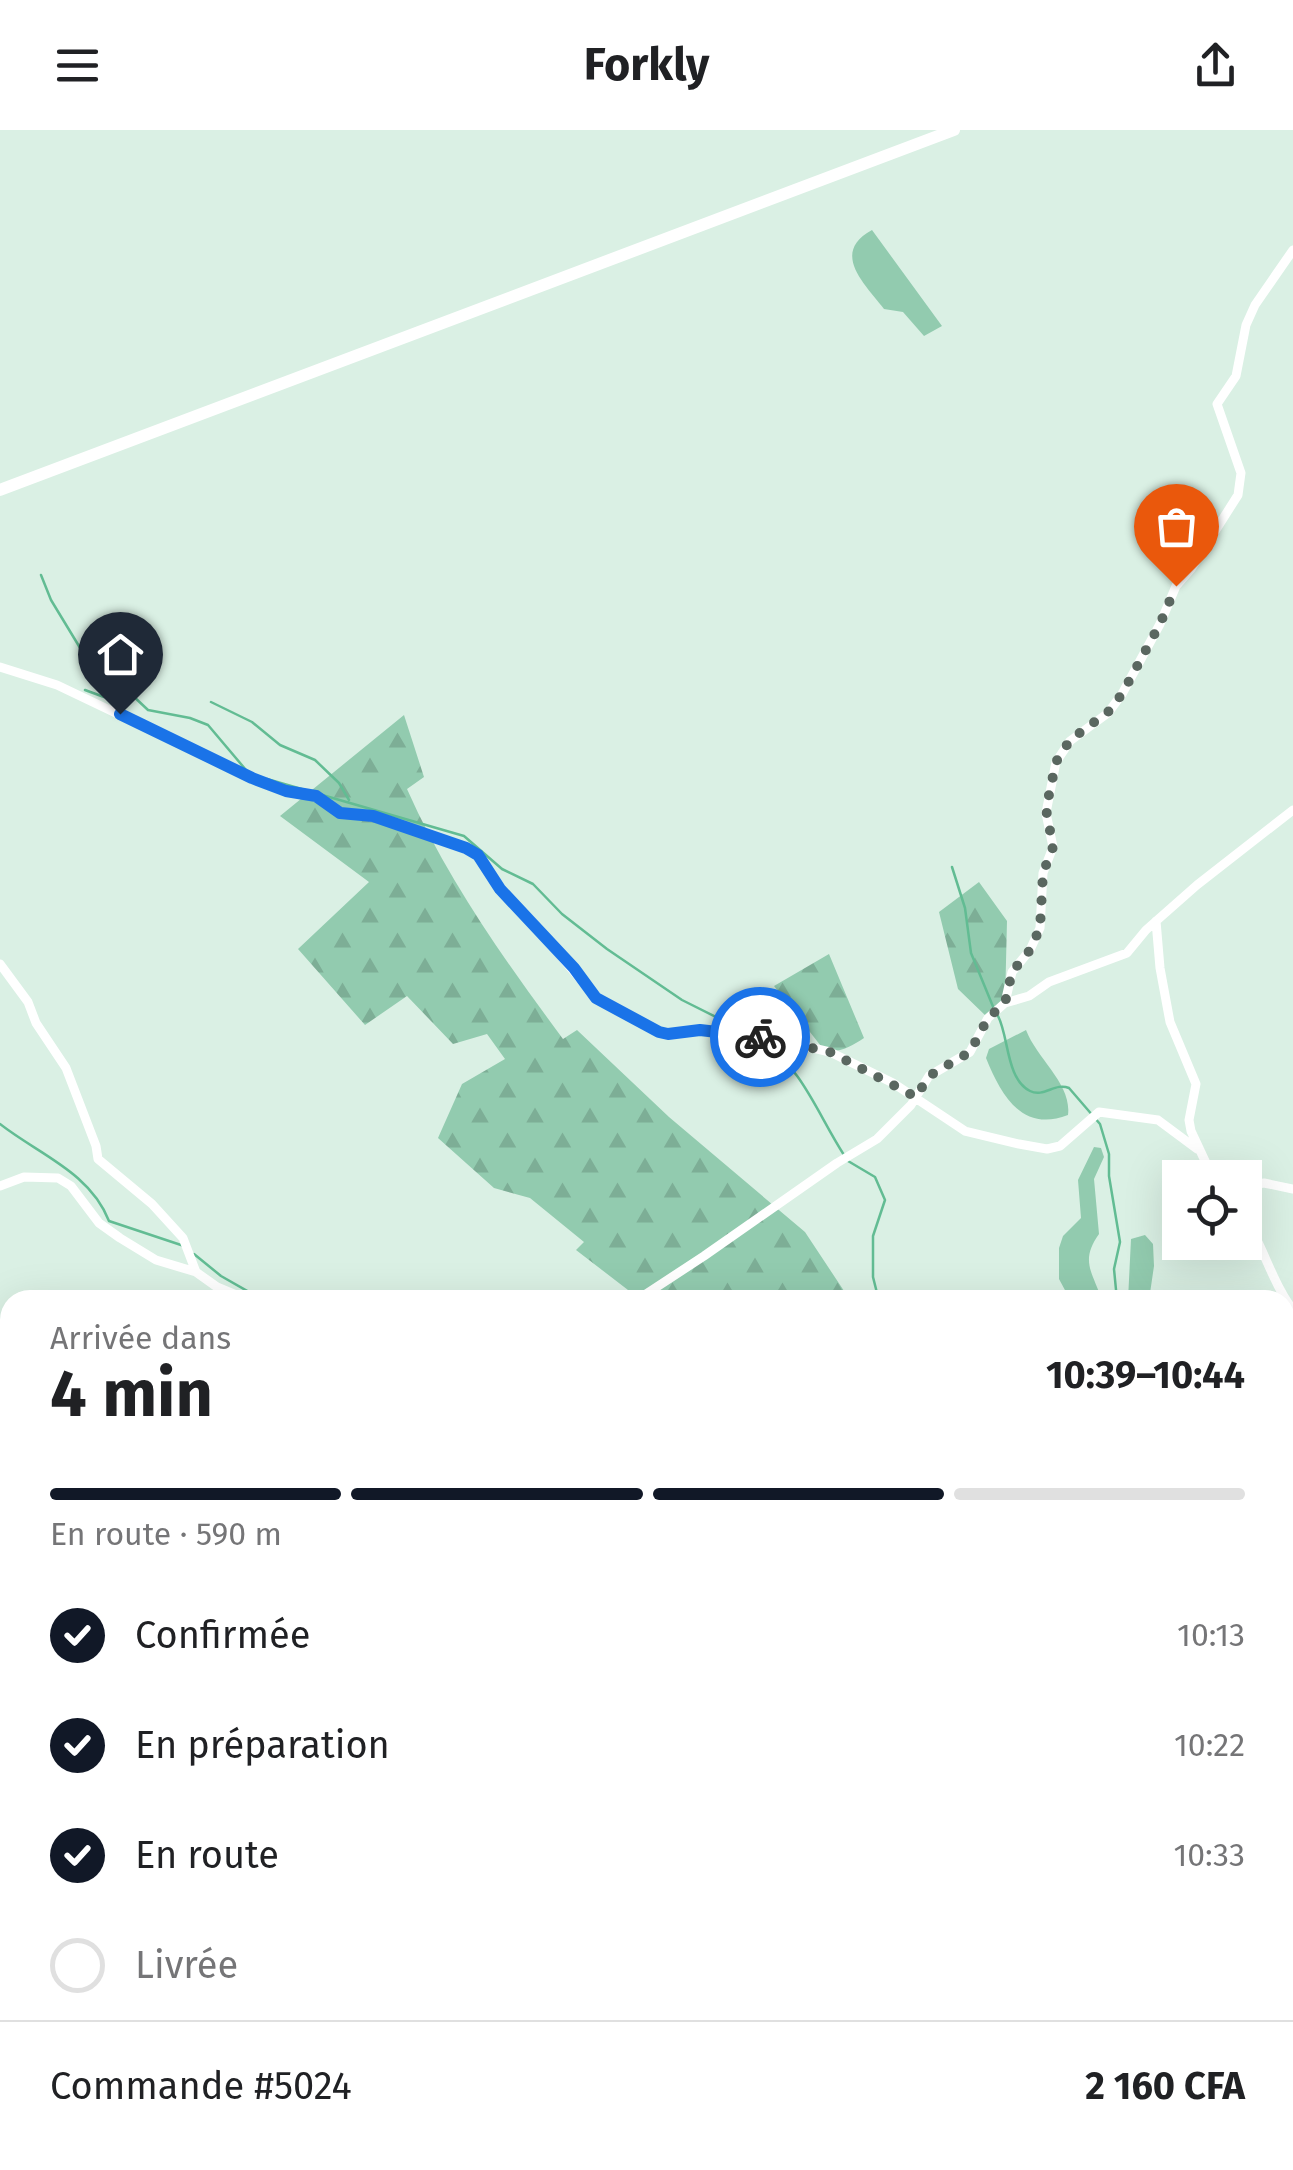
<!DOCTYPE html>
<html lang="fr">
<head>
<meta charset="utf-8">
<style>
  :root { --surface:#fff; --page:#f2f2f2; --text:#202124; --muted:#757577; --line:#e0e0e0; --accent:#111827 }
  body { margin:0; font-family:"Fira Sans",sans-serif; background:var(--page); color:var(--text); height:100vh; display:flex; flex-direction:column; font-size:38px; white-space:nowrap }
  * { box-sizing:border-box; margin:0 }
  p { font-size:32px; color:var(--muted) }
  .icon { flex:none; width:55px; height:55px; fill:none; stroke:currentColor; stroke-width:2; stroke-linecap:round; stroke-linejoin:round }
  .map { position:relative; flex:1; overflow:hidden }
  .details { position:absolute; left:0px; top:1160px; width:1295px; height:880px; display:flex; flex-direction:column; background:var(--surface); border-radius:30px 30px 0 0; box-shadow:0 10px 40px #0002 }
  .details>* { flex:none }
  .fabs { position:absolute; left:1162px; top:1030px; display:grid; gap:20px }
  .fabs a { display:grid; place-items:center; width:100px; height:100px; border-radius:0px; background:var(--surface); box-shadow:0 10px 40px #0002; font-size:50px }
  .pin { position:absolute; display:grid; place-items:center; width:85px; height:85px; color:#fff; margin:-102px -42px; border-radius:50% 50% 50% 0; rotate:-45deg; box-shadow:0 0 10px #0007 }
  .pin .icon { rotate:45deg }
  .courier { position:absolute; display:grid; place-items:center; width:100px; height:100px; margin:-50px; border:8px solid #1a73e8; border-radius:50%; background:#fff; color:#222; box-shadow:0 2px 12px #0007 }
  .overview em { font-style:normal; font-weight:700 }
  .overview div { display:flex; flex-direction:column-reverse }
  .overview { display:flex; align-items:center; justify-content:space-between; height:170px; padding:0 50px }
  h1 { font-size:65px; font-weight:700; line-height:75px }
  .bar { display:grid; grid-template-columns:repeat(4,1fr); gap:15px 10px; align-content:center; height:120px; padding:0 50px }
  .bar i { height:12px; border-radius:8px; background:var(--line) }
  .bar .on { background:var(--accent) }
  .bar p { grid-column:span 4 }
  .line { display:flex; align-items:center; gap:25px; padding:0 50px; border-top:2px solid var(--line) }
  .line div { flex:1 }
  ol { padding:0 50px; list-style:none }
  li { display:flex; align-items:center; gap:30px; height:110px }
  li p { margin-inline-start:auto }
  li .icon { padding:10px; border-radius:50%; background:var(--accent); color:#fff; stroke-width:4 }
  li:last-child { color:var(--muted) }
  li i { width:55px; height:55px; border:5px solid var(--line); border-radius:50% }
  header { display:flex; justify-content:space-between; align-items:center; height:130px; padding:0 50px; background:var(--surface); font-size:45px; font-weight:700 }
  .map>svg:first-child { display:block }
  .grass { fill:#92cbaf }
  .forest { fill:url(#forest-firs) }
  .water { fill:url(#water-ripples) }
  .lines { fill:none; stroke-linecap:round; stroke-linejoin:round }
  .stream { stroke:#62bc93; stroke-width:2.5 }
  .street { stroke:#fff; stroke-width:9 }
  .secondary { stroke:#fff; stroke-width:12 }
  .done { stroke:#5a6760; stroke-width:10; stroke-dasharray:0 18 }
  .route { stroke:#1a73e8; stroke-width:12 }
</style>
</head>
<body>
<header><svg class="icon" aria-label="menu" viewBox="0 0 24 24"><path d="M4 6h16M4 12h16M4 18h16"/></svg>Forkly<svg class="icon" aria-label="share" viewBox="0 0 24 24"><path d="M12 15V3M7 8l5-5 5 5M5 13v7h14v-7"/></svg></header>
<div class="map">
<svg width="1293" height="2040" viewBox="0 0 1293 2040">
  <defs>
    <pattern id="forest-firs" width="22" height="20" patternUnits="userSpaceOnUse" patternTransform="scale(2.5)"><rect width="22" height="20" fill="#92cbaf"/><path d="M5 1l3.5 6h-7zM16 11l3.5 6h-7z" fill="#7dae96"/></pattern>
    <pattern id="water-ripples" width="26" height="14" patternUnits="userSpaceOnUse" patternTransform="scale(2.5)"><rect width="26" height="14" fill="#62bc93"/><path d="M2 4q2-2 4 0t4 0M15 11q2-2 4 0t4 0" fill="none" stroke="#509877"/></pattern>
  </defs>
  <rect width="100%" height="100%" fill="#daf0e4"/>
  <path class="grass" d="M872,100L942,196L924,206L903,182L884,179C865,154 830,123 872,100Z
    M1026,900C1037,929 1072,954 1068,985C1022,1003 1001,965 986,928L989,919Z
    M1094,1017L1101,1018L1104,1027L1094,1049L1099,1104C1080,1131 1092,1141 1102,1170H1064L1066,1162L1059,1149V1118L1063,1106L1081,1088L1078,1050Z
    M1145,1105L1153,1114L1154,1136L1149,1170H1128L1131,1109Z"/>
  <path class="forest" d="M404,585L424,647L407,659C448,751 504,829 563,909L577,900L669,987L805,1102L850,1170H641L576,1120L584,1112L530,1068L494,1058L438,1008L462,954L505,929L487,904L453,914L407,866L365,895L298,819L369,752L280,686Z
    M979,752L1007,791L1005,873L988,888L958,859L939,782Z
    M829,824L864,908C852,916 838,924 824,920L774,856Z"/>
  <path class="water" d="M1,1317L10,1318V1601L0,1581V1383L9,1377L0,1362Z"/>
  <g class="lines">
    <path class="stream" d="M41,445L51,470L88,531L93,550L100,555L118,556L123,562
      M85,560L104,567L131,564L148,580L190,588L208,595L246,640
      M211,572L252,592L280,615L315,630L339,653L349,670
      M267,649L464,706L502,739L533,754L562,784L607,819L682,870L746,902
      M952,737L965,778L971,823L994,879
      M998,886C1009,907 1006,949 1030,961C1044,968 1055,952 1069,958L1100,994L1109,1024V1046L1120,1112L1114,1139L1117,1170
      M762,911C803,939 818,985 844,1025
      M0,994C38,1024 90,1042 109,1091L184,1116
      M848,1031L875,1047L885,1070L873,1106V1147L878,1167L883,1170
      M194,1124L221,1146L263,1170
      M900,1170H905
      M1285,1511L1293,1516
      M0,1636L10,1633
      M0,1782L10,1783
      M0,1829L10,1819
      M0,1875L10,1866"/>
    <path class="street" d="M0,537L57,555L252,648L286,661L316,667L340,683L373,687L466,718L478,725L500,759L531,790L596,868L659,902L668,904L700,900L783,911L830,922L893,953L965,1001L1019,1014L1047,1019L1060,1016L1099,982L1158,990L1197,1019
      M1156,791L1160,838L1170,892L1196,954L1189,990L1191,1001L1213,1048
      M0,834L28,872L36,893L66,938L96,1016L98,1029L152,1074L183,1108L196,1142
      M1005,873L1012,842L1030,820L1040,798L1043,743L1053,717L1046,683L1056,632L1070,611L1108,583L1122,564L1160,494L1176,456L1191,439L1238,365L1241,343L1217,274L1236,246L1246,195L1255,175L1293,120
      M0,1056L24,1047L58,1048L71,1056L99,1093L120,1108L156,1130L196,1142L217,1157L248,1170
      M1245,1056L1264,1053L1293,1059
      M1245,1088C1264,1118 1272,1152 1293,1180
      M630,1170L643,1166L704,1126L837,1033L877,1009L911,975L929,946L970,922L988,888L1005,873L1029,866L1049,852L1127,823L1146,800L1197,755L1293,680
      M1285,1588L1293,1585
      M831,2030L844,2040
      M93,2040L101,2030"/>
    <path class="secondary" d="M0,360L954,0"/>
  </g>
  <g class="lines">
    <path class="done" d="M760,907L830,922L916,967L929,946L970,922L988,888L1005,873L1012,842L1030,820L1040,798L1043,743L1053,717L1046,679L1056,632L1070,610L1108,582L1122,564L1160,494L1176,456"/>
    <path class="route" d="M120,584L252,648L286,661L316,666L340,683L373,686L466,718L478,725L500,759L574,838L596,868L659,902L668,904L700,900L760,907"/>
  </g>
</svg>
<div class="fabs">
<a><svg class="icon" aria-label="locate" viewBox="0 0 24 24"><circle cx="12" cy="12" r="6"/><path d="M12 2v4M12 18v4M2 12h4M18 12h4"/></svg></a>
</div>
<div class="pin" style="left:1176px;top:456px;background:#ea580c"><svg class="icon" aria-label="bag" viewBox="0 0 24 24"><path d="M5 8h14l-1 12H6zM9 8a3 3 0 0 1 6 0"/></svg></div>
<div class="pin" style="left:120px;top:584px;background:#1f2937"><svg class="icon" aria-label="home" viewBox="0 0 24 24"><path d="M3 11l9-7 9 7M6 9v11h12V9"/></svg></div>
<div class="courier" style="left:760px;top:907px"><svg class="icon" aria-label="bike" viewBox="0 0 24 24"><circle cx="6" cy="16" r="4"/><circle cx="18" cy="16" r="4"/><path d="M6 16l4-8h5l3 8M10 8l3 8H6M13 5h3"/></svg></div>
<section class="details">
<div class="overview"><div><h1>4 min</h1><p>Arrivée dans</p></div><em>10:39–10:44</em></div>
<div class="bar"><i class="on"></i><i class="on"></i><i class="on"></i><i></i><p>En route · 590 m</p></div>
<ol>
<li><svg class="icon" aria-label="check" viewBox="0 0 24 24"><path d="M5 12l5 5 9-10"/></svg>Confirmée<p>10:13</p></li>
<li><svg class="icon" aria-label="check" viewBox="0 0 24 24"><path d="M5 12l5 5 9-10"/></svg>En préparation<p>10:22</p></li>
<li><svg class="icon" aria-label="check" viewBox="0 0 24 24"><path d="M5 12l5 5 9-10"/></svg>En route<p>10:33</p></li>
<li><i></i>Livrée</li>
</ol>
<div class="line" style="height:130px"><div>Commande #5024</div><b>2 160 CFA</b></div>
</section>
</div>
</body>
</html>
